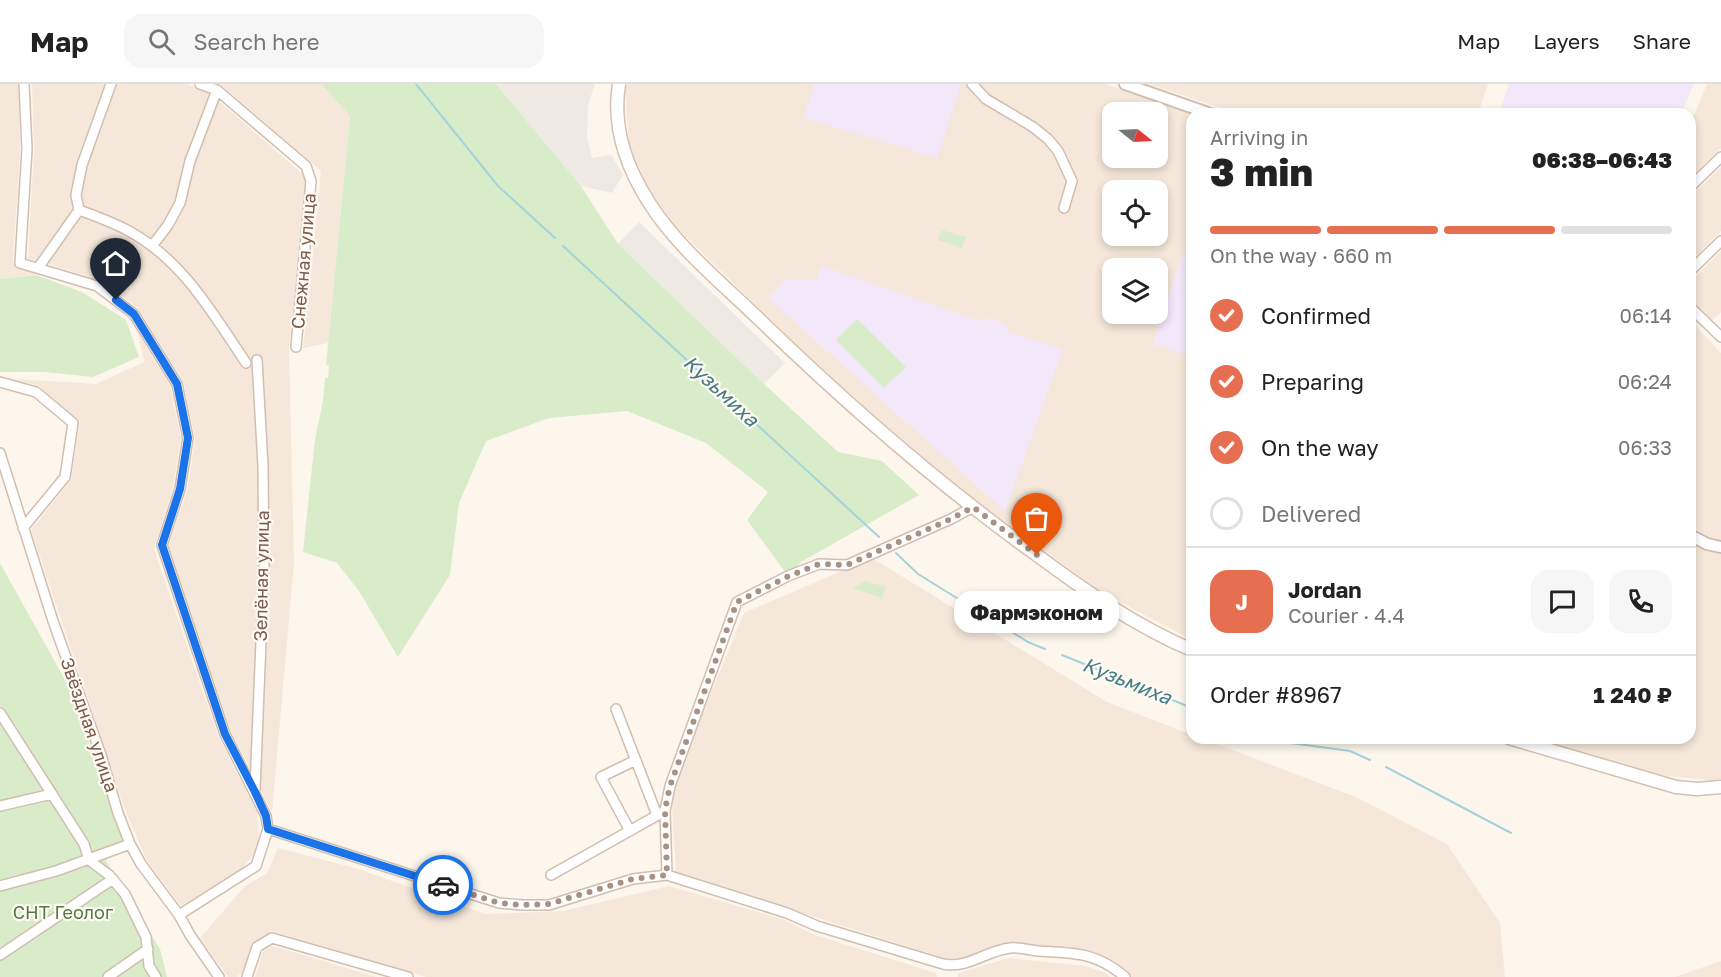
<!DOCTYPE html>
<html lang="en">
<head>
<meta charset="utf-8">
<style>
  :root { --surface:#fff; --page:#f6f6f6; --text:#222; --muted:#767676; --line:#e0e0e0; --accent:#e76f51 }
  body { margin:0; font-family:"Golos Text",sans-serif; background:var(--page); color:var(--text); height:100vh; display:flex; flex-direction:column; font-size:22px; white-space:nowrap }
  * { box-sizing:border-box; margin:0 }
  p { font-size:20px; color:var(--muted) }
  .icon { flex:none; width:33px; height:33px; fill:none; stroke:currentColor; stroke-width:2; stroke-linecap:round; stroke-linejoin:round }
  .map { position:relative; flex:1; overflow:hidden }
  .drawer { position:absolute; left:1186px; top:24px; width:510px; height:636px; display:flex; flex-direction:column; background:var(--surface); border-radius:18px; box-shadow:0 3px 9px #0003 }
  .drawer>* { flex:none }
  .needle { width:39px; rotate:108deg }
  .fabs { position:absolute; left:1102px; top:18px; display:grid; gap:12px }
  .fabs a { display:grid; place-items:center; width:66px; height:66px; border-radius:12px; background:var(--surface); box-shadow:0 3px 9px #0003; font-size:30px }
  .pin { position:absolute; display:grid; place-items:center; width:51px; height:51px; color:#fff; margin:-62px -26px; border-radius:50% 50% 50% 0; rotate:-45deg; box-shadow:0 0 6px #0007 }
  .pin .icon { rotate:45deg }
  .courier { position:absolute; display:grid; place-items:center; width:60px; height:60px; margin:-30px; border:4px solid #1a73e8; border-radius:50%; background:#fff; color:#222; box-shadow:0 2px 8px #0007 }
  .bubble { position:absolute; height:42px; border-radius:18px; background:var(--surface); box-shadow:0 3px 9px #0003; font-size:20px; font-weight:800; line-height:42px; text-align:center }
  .headline em { font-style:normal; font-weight:800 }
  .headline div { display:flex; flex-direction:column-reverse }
  .headline { display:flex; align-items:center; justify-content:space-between; height:102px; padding:0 24px }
  h1 { font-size:39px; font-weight:800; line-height:45px }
  .bar { display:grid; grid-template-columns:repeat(4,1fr); gap:9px 6px; align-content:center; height:72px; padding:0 24px }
  .bar i { height:8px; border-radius:4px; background:var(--line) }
  .bar .selected { background:var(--accent) }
  .bar p { grid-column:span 4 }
  .line { display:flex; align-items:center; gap:15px; padding:0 24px; border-top:2px solid var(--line) }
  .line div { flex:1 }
  .round { display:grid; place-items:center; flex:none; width:63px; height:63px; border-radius:18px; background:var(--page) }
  ol { padding:0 24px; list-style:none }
  li { display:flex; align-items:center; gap:18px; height:66px }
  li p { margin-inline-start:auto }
  li .icon { padding:6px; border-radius:50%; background:var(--accent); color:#fff; stroke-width:4 }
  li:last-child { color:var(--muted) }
  li i { width:33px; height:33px; border:3px solid var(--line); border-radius:50% }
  header { display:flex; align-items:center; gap:36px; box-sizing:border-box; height:84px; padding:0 30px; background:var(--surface); border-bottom:2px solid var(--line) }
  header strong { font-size:28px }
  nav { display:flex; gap:33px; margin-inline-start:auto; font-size:21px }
  .search { width:420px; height:54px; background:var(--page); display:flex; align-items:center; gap:15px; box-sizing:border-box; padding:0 21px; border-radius:18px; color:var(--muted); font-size:22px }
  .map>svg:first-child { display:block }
  .residential { fill:#f5e8da; fill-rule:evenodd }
  .industrial { fill:#efe9e4 }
  .education { fill:#f3e8fa }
  .green { fill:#d8ecc9 }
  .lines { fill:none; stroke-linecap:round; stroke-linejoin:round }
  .stream { stroke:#a5d3da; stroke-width:2 }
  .minor-casing { stroke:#d1beb0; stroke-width:12 }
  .tertiary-casing { stroke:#d1beb0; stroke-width:14 }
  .secondary-casing { stroke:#d6c0b0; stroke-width:15 }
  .minor { stroke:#fff; stroke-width:9 }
  .tertiary { stroke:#fff; stroke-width:10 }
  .secondary { stroke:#fff; stroke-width:12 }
  .done { stroke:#a89285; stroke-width:6; stroke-dasharray:0 10.8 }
  .route { stroke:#1a73e8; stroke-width:8 }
  .labels { text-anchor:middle; stroke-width:4.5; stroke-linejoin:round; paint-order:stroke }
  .street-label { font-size:18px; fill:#7a5c4d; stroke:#fffaf3 }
  .park-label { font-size:18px; fill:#537a41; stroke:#fffaf3 }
  .water-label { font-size:20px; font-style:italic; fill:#437c86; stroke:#fffaf3 }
</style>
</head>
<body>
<header>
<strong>Map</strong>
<div class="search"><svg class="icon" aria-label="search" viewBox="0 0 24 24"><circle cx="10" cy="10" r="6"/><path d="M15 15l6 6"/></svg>Search here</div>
<nav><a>Map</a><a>Layers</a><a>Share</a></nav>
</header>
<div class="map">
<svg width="1721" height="893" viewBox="0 0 1721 893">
  <rect width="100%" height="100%" fill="#fdf6ec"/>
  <path class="residential" d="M0,0H18L20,65L13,179L36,191L0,195Z
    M32,0H188L213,12L308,95L289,263L294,479L272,728L231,647L168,462L187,408L195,355L183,297L138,224L100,196L28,174L34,65Z
    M220,0H321L350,32L328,259L303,264L321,87Z
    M627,0H1105L1195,30H1192V556L1101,508L955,401L833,297L674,141L648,103L629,62L625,7ZM1113,28H1158V74H1113ZM1113,106H1158V152H1113ZM1113,184H1158V230H1113Z
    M1149,0H1488L1478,30H1238Z
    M1707,0H1721V64L1691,93V38Z
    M1721,83V147L1691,177V112Z
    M1721,167V228L1712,237L1691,215V197Z
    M1690,236L1721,269V455L1710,454L1691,441Z
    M138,249L170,302L181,354L173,404L154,465L218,652L257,727L260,764L236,791L181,822L147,777L125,726L31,446L71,396L80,338L39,302L14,295L96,300L144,278Z
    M1691,459L1706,467L1721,469V695L1715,697L1659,691L1528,654H1690Z
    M872,474L1107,618L1192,651V654H1201L1356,713L1447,760L1500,839L1505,893H1129L1113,877L1087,868L1010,860L963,874H944L676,789L671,705L744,529Z
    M278,764L355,784L486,830L563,827L669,802L785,836L815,851L936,889L937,893H426L272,847L252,859L243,887L237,893H228L200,854L245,802L267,789Z
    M273,862L377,893H255L263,868Z
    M1009,874L1085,882L1106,889L1110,893H958L959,889Z
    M1721,877V893H1675Z"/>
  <path class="industrial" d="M496,0H595L588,21L587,53L592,74L611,71L623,91L612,109L581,102Z
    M639,138L785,279L764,300L618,160Z"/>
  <path class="education" d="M814,0H959L960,4L937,74L804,34Z
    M1509,0H1694L1683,25L1678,30H1499Z
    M1182,171H1192V273L1153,260Z
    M822,182L979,237L990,234L1007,241V248L1063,265L1005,427L768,214L785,196H817Z"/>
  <path class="green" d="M321,0H496L581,102L618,160L764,300L838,368L882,377L919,411L801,478L788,492L747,436L768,408L706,359L627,327L549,334L486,357L459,419L450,491L398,573L359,507L337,479L303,468L315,355L323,317L325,294H328L329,281H326L350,32Z
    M942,146L966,153L962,164L938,156Z
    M36,191L82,208L126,236L139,273L93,293L45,288H0V195Z
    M857,235L906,283L884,304L836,256Z
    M0,479L68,601L124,755L106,777L160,865L167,893H0Z
    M865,497L886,503L882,514L853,504Z"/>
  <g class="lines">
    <path class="stream" d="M416,0L498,102L555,154
      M563,162L879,453
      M896,469L918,490L1028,558L1045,565
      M1062,571L1192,624
      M1269,654L1276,657L1350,667L1370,676
      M1386,683L1511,749"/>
    <g class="minor-casing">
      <path id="minor" d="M24,0L27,65L20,179L97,202L134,230L177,300L188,354L180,405L162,461L225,650L266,732L268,745L256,782L179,831
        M111,0L82,81L76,111L79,126C95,132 112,138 127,146C182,175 212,228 246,279
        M200,0L217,6L306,82L311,97L296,263
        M972,0L986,15L1033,43L1048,55L1058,67L1072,97L1064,124
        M1690,103L1721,73
        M152,162L168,141L180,119L190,77L217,6
        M38,184L79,126
        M1690,187L1721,157
        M1690,223L1721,253
        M0,298L36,308L73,339L65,393L23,444
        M0,369L53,537L101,671L118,729L130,760L141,780L179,831L190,851L219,893
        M616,625L657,731
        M0,629L84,760L89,776L109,791L125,810L146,853L149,882L156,893
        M255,705L264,484L263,382L257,276
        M0,722L52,710
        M268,745L499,819L522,821H549L633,795L667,791L787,829L817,842L943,880C968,885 985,867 1010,864C1019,863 1029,866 1038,867C1074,869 1096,868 1125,893
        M630,747L601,693L636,676
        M551,791L665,727
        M667,791L665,727L670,702L737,518L788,492L819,480L847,481L951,435L973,423
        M0,802L56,787L130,760
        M0,871L113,795
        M108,893L148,865
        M247,893L257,863L272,854L408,893"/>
    </g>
    <g class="tertiary-casing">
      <path id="tertiary" d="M1125,0L1211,30
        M1690,451L1707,460L1721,463"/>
    </g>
    <g class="secondary-casing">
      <path id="secondary" d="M619,0C612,44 626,83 650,120C678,164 724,201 762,238C848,321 937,399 1034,469C1084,506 1135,542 1192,566
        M1509,654L1676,703L1697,705L1721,703"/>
    </g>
    <use href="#minor" class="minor"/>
    <use href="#tertiary" class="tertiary"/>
    <use href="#secondary" class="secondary"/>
  </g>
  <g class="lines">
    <path class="done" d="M443,801L499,819L522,821L549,820L633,795L667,791L665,726L670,702L737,518L789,492L819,480L847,481L951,435L973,423L1037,471"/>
    <path class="route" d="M116,216L134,230L177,300L188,354L180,405L162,461L225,650L255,708L266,732L268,745L443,801"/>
  </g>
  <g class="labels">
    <g class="street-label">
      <text transform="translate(304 177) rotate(-85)" y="6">Снежная улица</text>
      <text transform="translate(262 492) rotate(-89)" y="6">Зелёная улица</text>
      <text transform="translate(89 641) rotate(71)" y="6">Звёздная улица</text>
    </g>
    <g class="park-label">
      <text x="63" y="835">СНТ Геолог</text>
    </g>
    <g class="water-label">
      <text transform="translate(721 307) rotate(43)" y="7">Кузьмиха</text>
      <text transform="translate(1127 597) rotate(22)" y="7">Кузьмиха</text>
    </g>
  </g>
</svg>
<div class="fabs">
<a><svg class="needle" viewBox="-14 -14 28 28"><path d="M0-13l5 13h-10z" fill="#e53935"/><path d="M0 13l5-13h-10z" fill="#767676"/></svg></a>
<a><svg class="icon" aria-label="locate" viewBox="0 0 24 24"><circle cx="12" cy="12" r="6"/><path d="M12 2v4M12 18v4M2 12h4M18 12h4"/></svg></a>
<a><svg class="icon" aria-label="layers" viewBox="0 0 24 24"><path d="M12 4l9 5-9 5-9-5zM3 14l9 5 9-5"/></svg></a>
</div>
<div class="pin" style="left:1037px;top:471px;background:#ea580c"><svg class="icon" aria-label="bag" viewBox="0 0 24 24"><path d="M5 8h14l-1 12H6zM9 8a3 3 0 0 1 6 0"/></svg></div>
<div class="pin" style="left:116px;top:216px;background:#1f2937"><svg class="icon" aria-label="home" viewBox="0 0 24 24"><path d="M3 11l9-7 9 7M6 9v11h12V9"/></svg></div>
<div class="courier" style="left:443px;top:801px"><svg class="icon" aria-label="car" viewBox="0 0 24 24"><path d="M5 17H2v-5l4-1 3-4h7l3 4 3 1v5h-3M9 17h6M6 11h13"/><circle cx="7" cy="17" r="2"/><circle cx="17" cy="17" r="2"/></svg></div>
<div class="bubble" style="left:954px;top:507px;width:165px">Фармэконом</div>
<section class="drawer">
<div class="headline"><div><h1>3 min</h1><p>Arriving in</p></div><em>06:38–06:43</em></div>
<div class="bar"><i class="selected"></i><i class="selected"></i><i class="selected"></i><i></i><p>On the way · 660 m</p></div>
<ol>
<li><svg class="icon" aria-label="check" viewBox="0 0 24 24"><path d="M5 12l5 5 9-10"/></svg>Confirmed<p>06:14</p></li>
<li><svg class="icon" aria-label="check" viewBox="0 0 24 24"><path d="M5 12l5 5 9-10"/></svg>Preparing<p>06:24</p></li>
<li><svg class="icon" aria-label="check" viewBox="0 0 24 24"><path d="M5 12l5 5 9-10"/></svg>On the way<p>06:33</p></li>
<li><i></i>Delivered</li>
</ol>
<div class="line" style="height:108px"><b class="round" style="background:var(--accent);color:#fff">J</b><div><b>Jordan</b><p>Courier · 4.4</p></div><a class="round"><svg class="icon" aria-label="chat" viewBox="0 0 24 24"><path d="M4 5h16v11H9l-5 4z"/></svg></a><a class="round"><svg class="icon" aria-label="phone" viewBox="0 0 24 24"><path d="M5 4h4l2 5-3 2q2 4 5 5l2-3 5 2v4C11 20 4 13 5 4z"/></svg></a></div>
<div class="line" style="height:78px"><div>Order #8967</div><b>1 240 ₽</b></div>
</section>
</div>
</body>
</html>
